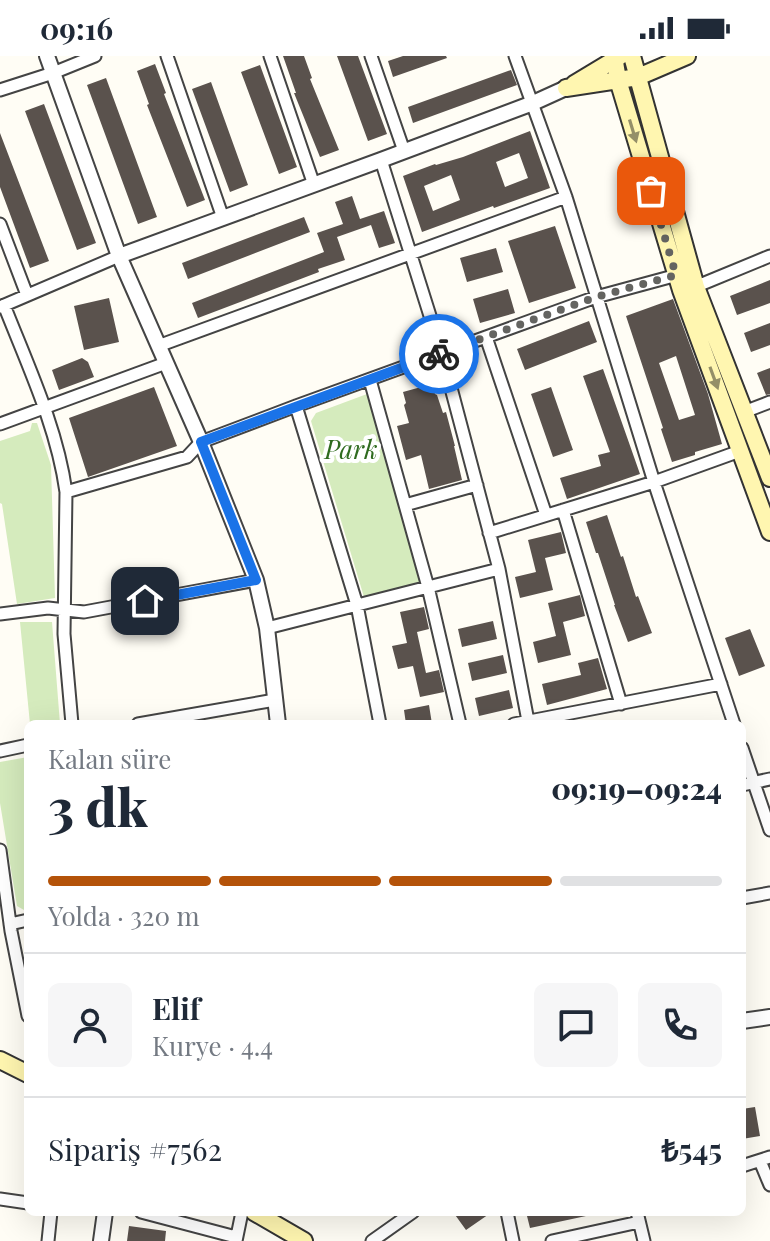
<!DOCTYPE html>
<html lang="tr">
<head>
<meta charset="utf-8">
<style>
  :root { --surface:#fff; --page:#f6f6f7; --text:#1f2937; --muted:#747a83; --line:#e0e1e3; --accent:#b45309 }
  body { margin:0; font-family:"Playfair Display",serif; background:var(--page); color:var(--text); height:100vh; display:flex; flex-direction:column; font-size:30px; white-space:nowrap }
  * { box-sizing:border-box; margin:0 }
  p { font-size:26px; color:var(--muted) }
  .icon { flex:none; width:44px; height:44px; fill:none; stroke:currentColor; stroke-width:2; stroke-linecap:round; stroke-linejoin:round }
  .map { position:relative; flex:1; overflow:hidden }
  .details { position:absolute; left:24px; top:664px; width:722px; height:496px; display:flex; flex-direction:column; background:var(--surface); border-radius:12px; box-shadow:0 8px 32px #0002 }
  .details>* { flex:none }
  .pin { position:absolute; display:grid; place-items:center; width:68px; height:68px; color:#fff; margin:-34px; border-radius:16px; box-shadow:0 4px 12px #0006 }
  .courier { position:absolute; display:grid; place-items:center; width:80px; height:80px; margin:-40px; border:6px solid #1a73e8; border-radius:50%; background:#fff; color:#222; box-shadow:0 2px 10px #0007 }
  .overview em { font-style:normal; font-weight:800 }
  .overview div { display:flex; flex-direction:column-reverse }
  .overview { display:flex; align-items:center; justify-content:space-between; height:136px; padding:0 24px }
  h1 { font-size:52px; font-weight:800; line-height:60px }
  .bar { display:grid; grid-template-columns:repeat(4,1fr); gap:12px 8px; align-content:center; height:96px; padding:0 24px }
  .bar i { height:10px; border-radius:6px; background:var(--line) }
  .bar .current { background:var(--accent) }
  .bar p { grid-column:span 4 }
  .line { display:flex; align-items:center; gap:20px; padding:0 24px; border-top:2px solid var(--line) }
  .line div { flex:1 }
  .round { display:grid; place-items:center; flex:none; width:84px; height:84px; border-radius:12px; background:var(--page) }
  .status { display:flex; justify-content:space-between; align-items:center; height:56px; padding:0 40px; background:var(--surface); direction:ltr }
  .status svg { height:22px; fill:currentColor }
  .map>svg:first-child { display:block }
  .green { fill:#d5ebbd }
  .building { fill:#5a524d; fill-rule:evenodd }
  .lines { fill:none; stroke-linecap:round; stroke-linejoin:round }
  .minor-casing { stroke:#444; stroke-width:15 }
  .tertiary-casing { stroke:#444; stroke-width:18 }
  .secondary-casing { stroke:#333; stroke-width:20 }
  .minor { stroke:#fff; stroke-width:11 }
  .tertiary { stroke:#fff; stroke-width:14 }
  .secondary { stroke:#fff6b0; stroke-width:16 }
  .oneway { fill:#948f68 }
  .done { stroke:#646461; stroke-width:8; stroke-dasharray:0 14.4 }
  .route { stroke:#1a73e8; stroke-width:10 }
  .labels { text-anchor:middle; stroke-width:8; stroke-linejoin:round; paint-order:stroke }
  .park-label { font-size:26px; font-style:italic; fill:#2f6b1f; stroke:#fff }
</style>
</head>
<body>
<div class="status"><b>09:16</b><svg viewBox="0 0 49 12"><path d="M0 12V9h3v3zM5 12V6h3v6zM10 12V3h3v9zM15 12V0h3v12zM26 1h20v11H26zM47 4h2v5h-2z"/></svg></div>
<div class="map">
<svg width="770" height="1185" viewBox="0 0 770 1185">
  <rect width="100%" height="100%" fill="#fffdf5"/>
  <path class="green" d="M367,338L420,526L364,541L311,365L316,357Z
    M32,367H37L51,409L55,542L17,548L2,448L0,447V385L30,375Z
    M20,566H52L60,668H30Z
    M28,701V853L24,854L17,850L0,747V706Z"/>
  <path class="building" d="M283,0H304L312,22L310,23L339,94L320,101L294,37H296Z
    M337,0H358L387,78L368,85Z
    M403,0H446L447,2L393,21L388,5Z
    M155,8L166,37L164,38L205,144L187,151L147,49L149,48L137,15Z
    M260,9L297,111L279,118L241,16Z
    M511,14L517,29L413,67L408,51Z
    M106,22L157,161L138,168L87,29Z
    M211,26L248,129L230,136L192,33Z
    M44,48L96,187L77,194L25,55Z
    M530,75L550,132L494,152L493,150L422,176L403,120L435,108L436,109L463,101ZM519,97L528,122L505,131L496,106ZM451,119L460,144L433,155L424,130Z
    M0,77L49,205L30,212L0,131Z
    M352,140L360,163L384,155L395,187L379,192L371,169L337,181L345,204L318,213L319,216L198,262L192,247L324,196L317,177L343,168L335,146Z
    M304,161L310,176L188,223L182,207Z
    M555,170L576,232L529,247L508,185Z
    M496,192L503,216L467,226L460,202Z
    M770,224V247L737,259L730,240Z
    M508,233L515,257L480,267L473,243Z
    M109,242L119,286L84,294L74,250Z
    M673,243L708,338L722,388L695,396V399L672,406L661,373L663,372L626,260ZM676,300L695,359L679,364L659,307Z
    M589,265L597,286L525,314L517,293Z
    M770,267V289L751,296L744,277Z
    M82,302L88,306L94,321L59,334L52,314Z
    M770,312V338L766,339L757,317Z
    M603,313L640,418L567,443L560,422L601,410L598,399L610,396L583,320Z
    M432,328L435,338L437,339L443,357L446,356L455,390H454L462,424L429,433L421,399L406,404L397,370L409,367L404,349L406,347L403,336Z
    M154,331L177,390L88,421L69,362Z
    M551,331L573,394L553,401L531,338Z
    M607,459L621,501L623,500L636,541L638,540L652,577L628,586L614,549H615L598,497H596L586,466Z
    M561,476L566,497L545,502L553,534L520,542L515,521L536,516L528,484Z
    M580,539L585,560L563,566L571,599L538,607L533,586L556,580L548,547Z
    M424,551L429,573L417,576L426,617L439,614L444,636L420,641L413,610L398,613L392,590L407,587L400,556Z
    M493,565L497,583L462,591L458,573Z
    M750,573L765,610L739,620L725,582Z
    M503,599L507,617L472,625L468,607Z
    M598,602L607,633L547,649L542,628L581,619L578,607Z
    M509,634L513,652L479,660L475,642Z
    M429,649L432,668H406L404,654Z
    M755,1051L760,1080L742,1083V1053Z
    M453,1156H492L466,1174Z
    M526,1156H586V1160L530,1172Z
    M129,1170L166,1175L165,1185H127Z"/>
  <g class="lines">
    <g class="minor-casing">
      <path id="minor" d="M167,0L223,162
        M270,0L314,129
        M371,0L404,95
        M515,0L566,141L654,426L734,668
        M0,34L53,17L95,0
        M381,104L442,298L499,513L528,665
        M0,168L27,239
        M690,233L770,200
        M4,249C28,310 57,371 66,436L64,578L72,668
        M0,251L119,200
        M486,281L546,459
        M158,290L566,141
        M370,324L428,531L460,668
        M296,350L357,549L380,668
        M744,356L770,346
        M0,368L166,307
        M66,436L187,401L201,386L296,350L596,241L681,218
        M405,449L477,429
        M563,454L621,648
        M489,477L654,426L740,395
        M0,558L48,552L84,556L256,524
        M267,572L499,513
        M138,668L275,644
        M514,668L721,628
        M742,692L770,774
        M0,695L28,689
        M742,729L770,723
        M0,794L11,875L28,960
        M742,842L770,837
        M10,868L28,864
        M760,1105L770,1129
        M742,1110L770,1101
        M0,1143L28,1147
        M141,1156L236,1181
        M507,1156L513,1185
        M637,1156L644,1185
        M48,1185L51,1156
        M236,1185L242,1156
        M372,1185L413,1156
        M552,1185L639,1166"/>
    </g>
    <g class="tertiary-casing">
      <path id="tertiary" d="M47,0L119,200L201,386L256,524L267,572L278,668
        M119,200L381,104L533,47L566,32
        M742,965L770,961
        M101,1185L105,1156"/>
    </g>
    <g class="secondary-casing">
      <path id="secondary" d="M614,0L618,24L681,234L770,476
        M632,0L696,231L770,422
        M574,28L619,1
        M566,32L638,21L687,0
        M0,1004L28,1018
        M254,1156L304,1185"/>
    </g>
    <use href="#minor" class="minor"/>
    <use href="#tertiary" class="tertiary"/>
    <use href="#secondary" class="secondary"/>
  </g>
  <defs><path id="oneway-solid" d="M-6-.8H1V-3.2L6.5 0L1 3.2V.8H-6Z" transform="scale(2)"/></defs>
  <g class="oneway">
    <use href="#oneway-solid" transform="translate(633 75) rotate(73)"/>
    <use href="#oneway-solid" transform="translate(714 322) rotate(70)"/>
  </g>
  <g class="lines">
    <path class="done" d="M439,298L596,241L676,219L651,135"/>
    <path class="route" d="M145,545L256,524L201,386L439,298"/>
  </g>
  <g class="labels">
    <g class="park-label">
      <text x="351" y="403">Park</text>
    </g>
  </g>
</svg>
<div class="pin" style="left:651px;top:135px;background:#ea580c"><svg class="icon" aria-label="bag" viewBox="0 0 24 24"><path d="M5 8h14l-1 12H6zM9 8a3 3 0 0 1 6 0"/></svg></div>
<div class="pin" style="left:145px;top:545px;background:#1f2937"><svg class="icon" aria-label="home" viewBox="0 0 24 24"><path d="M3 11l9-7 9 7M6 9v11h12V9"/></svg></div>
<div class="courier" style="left:439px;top:298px"><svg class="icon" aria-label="bike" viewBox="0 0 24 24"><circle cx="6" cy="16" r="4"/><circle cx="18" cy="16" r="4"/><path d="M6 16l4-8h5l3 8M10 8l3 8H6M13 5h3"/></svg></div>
<section class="details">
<div class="overview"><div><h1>3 dk</h1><p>Kalan süre</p></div><em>09:19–09:24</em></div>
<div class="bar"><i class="current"></i><i class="current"></i><i class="current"></i><i></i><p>Yolda · 320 m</p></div>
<div class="line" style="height:144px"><a class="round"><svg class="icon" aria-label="person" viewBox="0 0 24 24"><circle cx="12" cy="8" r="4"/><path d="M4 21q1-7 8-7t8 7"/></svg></a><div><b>Elif</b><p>Kurye · 4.4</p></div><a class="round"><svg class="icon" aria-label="chat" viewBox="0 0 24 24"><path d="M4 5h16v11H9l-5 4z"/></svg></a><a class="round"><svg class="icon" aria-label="phone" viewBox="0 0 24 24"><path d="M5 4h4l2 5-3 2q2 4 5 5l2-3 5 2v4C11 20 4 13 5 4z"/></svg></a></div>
<div class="line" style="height:104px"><div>Sipariş #7562</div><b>₺545</b></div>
</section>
</div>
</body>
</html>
